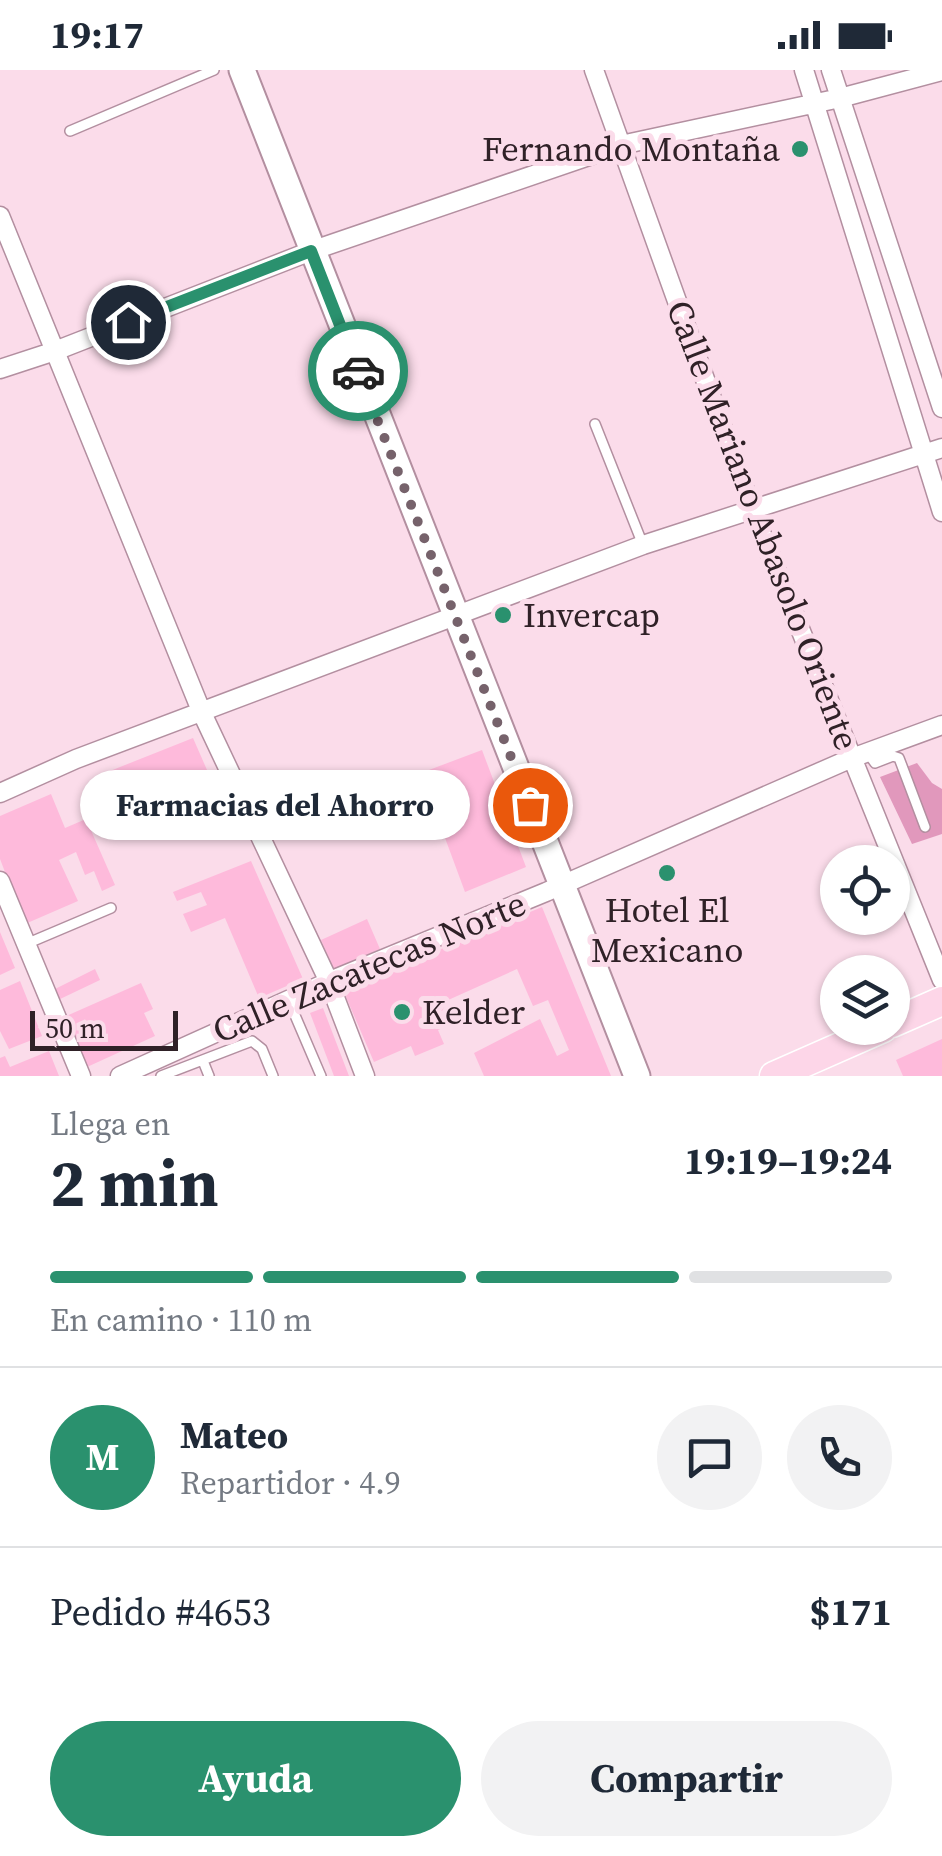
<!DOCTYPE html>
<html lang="es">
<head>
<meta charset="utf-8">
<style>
  :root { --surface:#fff; --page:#f2f2f3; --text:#1f2937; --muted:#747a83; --line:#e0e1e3; --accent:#2a916e }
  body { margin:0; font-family:"Source Serif 4",serif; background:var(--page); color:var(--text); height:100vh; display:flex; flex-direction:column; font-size:38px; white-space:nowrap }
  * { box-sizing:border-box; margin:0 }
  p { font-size:32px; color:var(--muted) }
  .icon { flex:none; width:55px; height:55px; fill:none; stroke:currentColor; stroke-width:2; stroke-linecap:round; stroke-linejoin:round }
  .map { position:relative; height:1006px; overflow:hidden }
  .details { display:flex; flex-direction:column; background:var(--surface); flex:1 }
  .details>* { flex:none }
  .tools { position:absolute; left:820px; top:775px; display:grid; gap:20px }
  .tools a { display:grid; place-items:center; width:90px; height:90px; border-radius:50%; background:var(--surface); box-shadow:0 2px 8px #0004; font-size:50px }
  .scale { position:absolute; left:30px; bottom:25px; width:148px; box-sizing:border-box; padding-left:10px; border:5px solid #2f2127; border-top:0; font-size:28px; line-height:35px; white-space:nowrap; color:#2f2127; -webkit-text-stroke:8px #fbdcea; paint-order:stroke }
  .pin { position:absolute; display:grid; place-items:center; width:85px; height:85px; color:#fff; margin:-42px; border:5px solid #fff; border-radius:50%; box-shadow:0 2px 10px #0007 }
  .courier { position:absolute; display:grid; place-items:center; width:100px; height:100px; margin:-50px; border:8px solid #2a916e; border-radius:50%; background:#fff; color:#222; box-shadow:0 2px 12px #0007 }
  .bubble { position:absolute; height:70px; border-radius:35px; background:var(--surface); box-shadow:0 2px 8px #0004; font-size:32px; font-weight:700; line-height:70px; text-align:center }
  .headline em { font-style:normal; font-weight:700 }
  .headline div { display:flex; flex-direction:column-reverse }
  .headline { display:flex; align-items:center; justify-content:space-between; height:170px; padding:0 50px }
  h1 { font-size:65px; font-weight:700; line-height:75px }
  .bar { display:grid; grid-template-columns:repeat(4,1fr); gap:15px 10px; align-content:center; height:120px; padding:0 50px }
  .bar i { height:12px; border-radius:8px; background:var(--line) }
  .bar .active { background:var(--accent) }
  .bar p { grid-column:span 4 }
  .line { display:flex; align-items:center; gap:25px; padding:0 50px; border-top:2px solid var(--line) }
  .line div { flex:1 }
  .round { display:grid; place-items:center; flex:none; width:105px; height:105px; border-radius:52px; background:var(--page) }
  .primary-button { display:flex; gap:20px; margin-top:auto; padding:20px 50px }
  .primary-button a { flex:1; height:115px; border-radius:60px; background:var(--accent); color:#fff; font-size:40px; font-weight:700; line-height:115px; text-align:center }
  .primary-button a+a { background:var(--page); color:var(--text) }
  .status { display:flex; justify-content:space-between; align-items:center; height:70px; padding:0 50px; background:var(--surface); direction:ltr }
  .status svg { height:28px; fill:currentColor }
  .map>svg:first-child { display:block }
  .green { fill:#e198bc }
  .building { fill:#febadb }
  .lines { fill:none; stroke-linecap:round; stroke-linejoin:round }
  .lane-casing { stroke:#b38fa0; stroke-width:12 }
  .street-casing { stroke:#b38fa0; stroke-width:21 }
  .secondary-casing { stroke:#b38fa0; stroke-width:29 }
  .primary-casing { stroke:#fff; stroke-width:31 }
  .lane { stroke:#fff; stroke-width:9 }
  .street { stroke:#fff; stroke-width:18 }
  .secondary { stroke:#fff; stroke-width:25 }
  .primary { stroke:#fdd6e8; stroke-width:28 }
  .done { stroke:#76626b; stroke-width:10; stroke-dasharray:0 18 }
  .route { stroke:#2a916e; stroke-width:12 }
  .poi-dot { fill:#2a916e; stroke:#fbdcea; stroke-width:4 }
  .labels { text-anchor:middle; stroke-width:10; stroke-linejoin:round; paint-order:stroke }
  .poi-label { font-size:35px; fill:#2f2127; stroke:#fbdcea; text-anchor:start }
  .street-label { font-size:35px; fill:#2f2127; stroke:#fbdcea }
</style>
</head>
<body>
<div class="status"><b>19:17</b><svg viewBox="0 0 49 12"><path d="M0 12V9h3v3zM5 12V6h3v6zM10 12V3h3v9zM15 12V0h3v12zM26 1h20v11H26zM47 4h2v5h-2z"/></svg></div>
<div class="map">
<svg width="942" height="1006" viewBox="0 0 942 1006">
  <rect width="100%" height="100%" fill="#fbdcea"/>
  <path class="green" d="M917,693L932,713L942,719V764L912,774L880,707Z"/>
  <path class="building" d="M193,668L225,741L183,759L165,717L150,724L154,733L127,744L110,701Z
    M482,680L526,797L465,822L421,703Z
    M51,724L65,758L86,749L115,815L102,821L94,801L85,805L76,782L59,790L78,831L25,854L0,789V746Z
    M251,791L303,909L259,928L225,848L191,862L183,844L207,835L201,822L177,831L173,822Z
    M542,837L611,1006H484L474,983L540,949L557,986L569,980L548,930L533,936L517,899L446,931L455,953L438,960L444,974L415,986L411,976L374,992L343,920Z
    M367,849L380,879L334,899L321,870Z
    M0,862L15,898L0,905Z
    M95,899L100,910L58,930L53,920Z
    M20,911L42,966L9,979L0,961V920Z
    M141,913L153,939L144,943L155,966L87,997L64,947Z
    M323,938L349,1006H334L310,943Z
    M942,969V1006H903L896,990Z
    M49,981L59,1006H0V988L5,986L10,997Z"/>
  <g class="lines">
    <g class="lane-casing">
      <path id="lane" d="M70,61L214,0
        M595,354L643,475
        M867,682L875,693L893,686L899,688L925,757
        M26,874L111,838
        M288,929L321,1006
        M203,991L209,1006
        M161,1006L252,971L262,979L273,1006"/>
    </g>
    <g class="street-casing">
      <path id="street" d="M594,0L752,440L942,910
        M804,0L942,442
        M831,0L942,338
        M0,146L202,643L329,912L365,1006
        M0,299L55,281L311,181L621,75L840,28L942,1
        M0,723L76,689L643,475L942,378
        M0,811L81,1006
        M120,1006L337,908L546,822L852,688L942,655"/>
    </g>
    <g class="secondary-casing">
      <path id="secondary" d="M242,0L637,1006"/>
    </g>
    <g class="primary-casing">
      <path id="primary" d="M892,953L942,931
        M774,1006L883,958"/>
    </g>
    <use href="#lane" class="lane"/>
    <use href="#street" class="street"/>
    <use href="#secondary" class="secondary"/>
    <use href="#primary" class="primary"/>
  </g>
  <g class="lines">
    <path class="done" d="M358,301L530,735"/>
    <path class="route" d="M128,252L311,181L358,301"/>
  </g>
  <g class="poi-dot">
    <circle cx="800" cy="79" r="10"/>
    <circle cx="503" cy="545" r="10"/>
    <circle cx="667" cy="803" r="10"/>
    <circle cx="402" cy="942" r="10"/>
  </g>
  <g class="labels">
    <g class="poi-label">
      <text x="780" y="91" text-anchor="end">Fernando Montaña</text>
      <text x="523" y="557">Invercap</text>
      <text x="667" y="852" text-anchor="middle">Hotel El<tspan x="667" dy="40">Mexicano</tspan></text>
      <text x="422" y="954">Kelder</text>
    </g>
    <g class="street-label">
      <text transform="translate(763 455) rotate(69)" y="12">Calle Mariano Abasolo Oriente</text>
      <text transform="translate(369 897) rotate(-23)" y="12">Calle Zacatecas Norte</text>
    </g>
  </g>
</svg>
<div class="tools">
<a><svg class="icon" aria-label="locate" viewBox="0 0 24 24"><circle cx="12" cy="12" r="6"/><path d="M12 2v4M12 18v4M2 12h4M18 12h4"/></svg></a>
<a><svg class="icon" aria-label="layers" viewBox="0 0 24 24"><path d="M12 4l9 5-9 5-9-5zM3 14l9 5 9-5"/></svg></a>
</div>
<div class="scale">50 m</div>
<div class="pin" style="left:530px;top:735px;background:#ea580c"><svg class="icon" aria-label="bag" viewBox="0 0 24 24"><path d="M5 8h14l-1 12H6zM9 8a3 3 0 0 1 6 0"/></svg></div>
<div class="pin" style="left:128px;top:252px;background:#1f2937"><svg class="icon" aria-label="home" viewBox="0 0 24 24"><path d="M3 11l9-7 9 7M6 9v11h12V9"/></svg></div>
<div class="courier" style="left:358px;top:301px"><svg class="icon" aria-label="car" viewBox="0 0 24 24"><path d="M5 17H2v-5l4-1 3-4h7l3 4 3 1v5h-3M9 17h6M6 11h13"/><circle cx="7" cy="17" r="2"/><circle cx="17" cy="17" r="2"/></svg></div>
<div class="bubble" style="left:80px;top:700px;width:390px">Farmacias del Ahorro</div>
</div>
<section class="details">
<div class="headline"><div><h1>2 min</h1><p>Llega en</p></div><em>19:19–19:24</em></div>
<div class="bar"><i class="active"></i><i class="active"></i><i class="active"></i><i></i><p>En camino · 110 m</p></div>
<div class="line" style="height:180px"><b class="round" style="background:var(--accent);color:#fff">M</b><div><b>Mateo</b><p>Repartidor · 4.9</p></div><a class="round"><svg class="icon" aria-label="chat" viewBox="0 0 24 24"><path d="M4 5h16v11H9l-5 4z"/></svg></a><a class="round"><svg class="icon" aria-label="phone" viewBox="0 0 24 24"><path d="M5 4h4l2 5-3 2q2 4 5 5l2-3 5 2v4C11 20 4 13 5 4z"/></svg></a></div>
<div class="line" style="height:130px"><div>Pedido #4653</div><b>$171</b></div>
<div class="primary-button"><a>Ayuda</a><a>Compartir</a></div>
</section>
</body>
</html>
